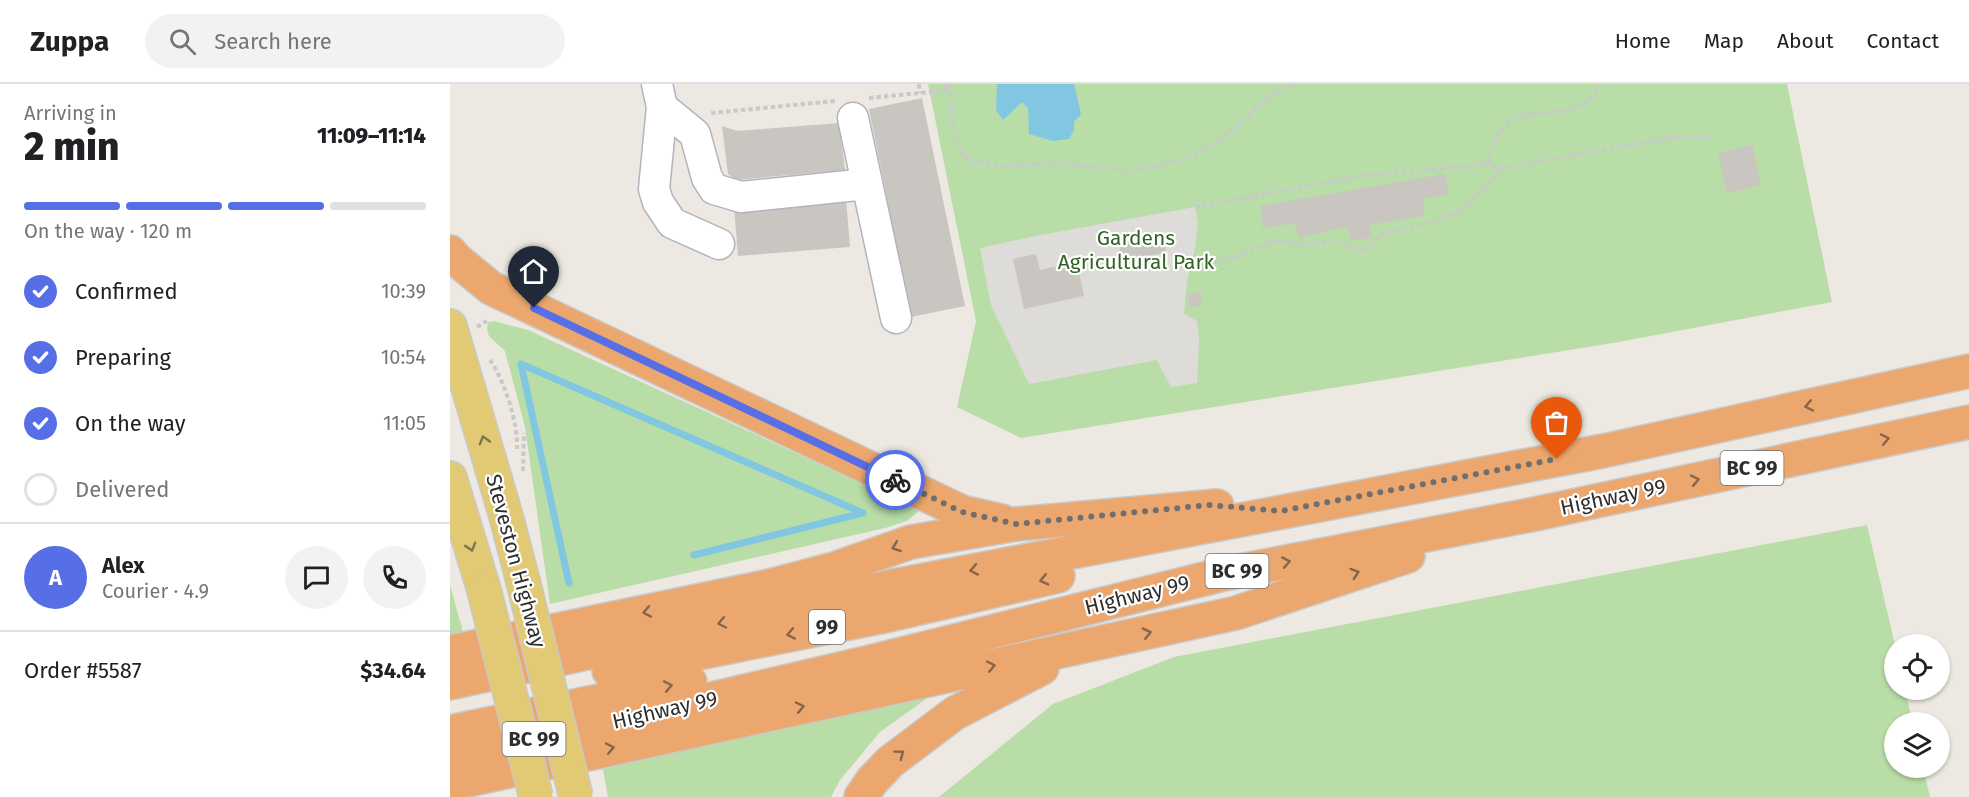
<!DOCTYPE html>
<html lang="en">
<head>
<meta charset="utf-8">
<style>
  :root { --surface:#fff; --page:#f2f2f2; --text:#202124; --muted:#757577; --line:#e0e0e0; --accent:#566fe6 }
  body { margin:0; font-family:"Fira Sans",sans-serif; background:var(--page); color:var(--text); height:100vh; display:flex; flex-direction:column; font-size:22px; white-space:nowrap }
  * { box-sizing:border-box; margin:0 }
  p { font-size:20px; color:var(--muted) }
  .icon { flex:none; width:33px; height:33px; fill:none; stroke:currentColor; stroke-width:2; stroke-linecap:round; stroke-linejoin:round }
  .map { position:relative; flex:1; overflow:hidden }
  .drawer { display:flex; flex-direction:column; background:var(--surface); width:450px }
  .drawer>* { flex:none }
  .buttons { position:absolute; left:1434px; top:550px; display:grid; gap:12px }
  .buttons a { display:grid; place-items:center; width:66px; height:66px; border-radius:50%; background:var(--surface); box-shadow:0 2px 4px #0004; font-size:30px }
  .pin { position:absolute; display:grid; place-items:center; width:51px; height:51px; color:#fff; margin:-62px -26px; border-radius:50% 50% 50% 0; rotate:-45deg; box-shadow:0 0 6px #0007 }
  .pin .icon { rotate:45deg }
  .courier { position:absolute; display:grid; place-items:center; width:60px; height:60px; margin:-30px; border:4px solid #566fe6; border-radius:50%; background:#fff; color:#222; box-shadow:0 2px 8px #0007 }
  .overview em { font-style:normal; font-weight:800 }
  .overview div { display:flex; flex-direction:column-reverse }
  .overview { display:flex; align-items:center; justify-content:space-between; height:102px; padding:0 24px }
  h1 { font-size:39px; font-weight:800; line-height:45px }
  .bar { display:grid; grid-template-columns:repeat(4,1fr); gap:9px 6px; align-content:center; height:72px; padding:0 24px }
  .bar i { height:8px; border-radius:4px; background:var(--line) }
  .bar .active { background:var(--accent) }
  .bar p { grid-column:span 4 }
  .line { display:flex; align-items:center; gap:15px; padding:0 24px; border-top:2px solid var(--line) }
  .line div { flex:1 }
  .round { display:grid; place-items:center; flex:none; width:63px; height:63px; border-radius:32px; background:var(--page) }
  ol { padding:0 24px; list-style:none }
  li { display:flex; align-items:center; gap:18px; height:66px }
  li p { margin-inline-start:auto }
  li .icon { padding:6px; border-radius:50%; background:var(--accent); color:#fff; stroke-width:4 }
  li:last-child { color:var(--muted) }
  li i { width:33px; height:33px; border:3px solid var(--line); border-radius:50% }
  header { display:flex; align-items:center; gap:36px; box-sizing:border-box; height:84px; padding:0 30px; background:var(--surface); border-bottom:2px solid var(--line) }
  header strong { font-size:28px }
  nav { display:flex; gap:33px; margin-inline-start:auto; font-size:21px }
  .search { width:420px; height:54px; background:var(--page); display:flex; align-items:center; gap:15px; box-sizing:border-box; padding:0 21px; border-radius:33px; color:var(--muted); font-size:22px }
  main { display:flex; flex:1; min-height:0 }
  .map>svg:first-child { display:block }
  .green { fill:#b8dda6 }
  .plaza { fill:#dedcd9 }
  .water { fill:#82c7e2 }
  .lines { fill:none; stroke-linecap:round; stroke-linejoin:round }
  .stream { stroke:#82c7e2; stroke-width:7 }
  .building { fill:#c9c5c1 }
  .minor-casing { stroke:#b2b4bc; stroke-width:33 }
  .major-casing { stroke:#c9c9c9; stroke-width:36 }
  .highway-casing { stroke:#c9c9c9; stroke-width:36 }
  .path { stroke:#c9c9c9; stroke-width:4; stroke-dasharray:4.5 3; stroke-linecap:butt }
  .minor { stroke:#fff; stroke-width:30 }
  .major { stroke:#e2c973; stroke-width:33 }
  .highway { stroke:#eca76e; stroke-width:33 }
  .major-bridge-casing { stroke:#c9c9c9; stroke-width:36; stroke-linecap:butt }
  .major-bridge { stroke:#e2c973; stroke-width:33 }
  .oneway { stroke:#84644b }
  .oneway2 { stroke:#7f744d }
  .done { stroke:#716f6d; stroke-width:6; stroke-dasharray:0 10.8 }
  .route { stroke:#566fe6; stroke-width:8 }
  .labels { text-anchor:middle; stroke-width:4.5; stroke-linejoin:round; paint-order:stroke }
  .shield { fill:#fff; stroke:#6d6d6d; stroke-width:1.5 }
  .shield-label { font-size:20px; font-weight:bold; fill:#2e2e2e }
  .park-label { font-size:21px; fill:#316424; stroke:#fff }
  .street-label { font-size:21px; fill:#2e2e2e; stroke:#fff }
</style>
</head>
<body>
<header>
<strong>Zuppa</strong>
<div class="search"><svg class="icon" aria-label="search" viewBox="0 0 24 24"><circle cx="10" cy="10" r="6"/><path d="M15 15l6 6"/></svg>Search here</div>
<nav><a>Home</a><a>Map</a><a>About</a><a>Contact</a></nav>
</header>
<main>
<section class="drawer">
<div class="overview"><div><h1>2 min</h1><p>Arriving in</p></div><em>11:09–11:14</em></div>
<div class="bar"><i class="active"></i><i class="active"></i><i class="active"></i><i></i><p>On the way · 120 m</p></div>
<ol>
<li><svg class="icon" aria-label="check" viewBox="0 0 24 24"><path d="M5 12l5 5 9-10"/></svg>Confirmed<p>10:39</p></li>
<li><svg class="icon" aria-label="check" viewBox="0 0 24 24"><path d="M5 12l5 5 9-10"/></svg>Preparing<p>10:54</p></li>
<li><svg class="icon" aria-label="check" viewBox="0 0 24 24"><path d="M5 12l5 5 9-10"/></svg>On the way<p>11:05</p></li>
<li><i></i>Delivered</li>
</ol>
<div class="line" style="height:108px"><b class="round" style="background:var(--accent);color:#fff">A</b><div><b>Alex</b><p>Courier · 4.9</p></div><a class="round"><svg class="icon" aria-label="chat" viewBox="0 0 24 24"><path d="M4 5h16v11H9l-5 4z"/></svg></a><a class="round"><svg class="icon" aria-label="phone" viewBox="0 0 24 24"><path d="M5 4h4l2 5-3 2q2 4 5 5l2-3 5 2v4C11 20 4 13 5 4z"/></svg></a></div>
<div class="line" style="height:78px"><div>Order #5587</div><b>$34.64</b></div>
</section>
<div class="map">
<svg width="1519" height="713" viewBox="0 0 1519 713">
  <rect width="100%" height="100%" fill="#ede9e2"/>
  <path class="green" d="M478,0H1337L1382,218L1163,259L571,354L507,323L526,237Z
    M44,237L78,246L470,426L457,437L435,444L100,520L75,343L55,267L39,252L37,245L38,238Z
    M1417,441L1445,561L1444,606H1455L1463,639H1444V684H1473L1480,713H489L603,620L724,573Z
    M0,501L13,548L0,552Z
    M483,610L430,648L390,696L381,713H158L153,685Z"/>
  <path class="plaza" d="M745,123L748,139L745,165L737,197L734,230L747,237L749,255L747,299L721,303L707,276L579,300L541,221L530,164L590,151Z"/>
  <path class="water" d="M547,0H624L631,30L624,38V46L619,55L603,57L579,50L578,24L572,18L553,36L546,26Z"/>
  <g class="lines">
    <path class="stream" d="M119,499L71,280L413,429L244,471"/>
  </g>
  <path class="building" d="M472,14L515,222L461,233L419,25Z
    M389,39L395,86L286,96L278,90L272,42L287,47Z
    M1302,61L1311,101L1277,109L1268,69Z
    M995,90L999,110L973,115L974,132L919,141L922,154L901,157L898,143L848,154L846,139L813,144L810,122Z
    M396,114L400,163L288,172L284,123Z
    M714,153L716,169L671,175L669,159Z
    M586,170L590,186L627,178L634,212L574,225L563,175Z
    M751,208L752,222L739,223L738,210Z"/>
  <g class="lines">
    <g class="minor-casing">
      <path id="minor" d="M207,0L212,23L204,105L208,118L222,139L269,160
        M212,23L245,50L257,94L264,105L291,113L417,100
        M403,34L446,234"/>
    </g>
    <g class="major-casing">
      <path id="major" d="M0,242L56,432L73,497
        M0,394L34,506"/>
    </g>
    <g class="highway-casing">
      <path id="highway" d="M0,168L7,176L41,204L512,428L552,437
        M0,568L320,502L384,485L461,458L566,440L767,422
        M159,587L439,531L608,492
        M0,599L433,504L1153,367L1519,287
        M0,648L240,598
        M0,672L168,637L420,578L774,490L1085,430L1519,338
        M0,700L786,529L958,472
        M411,713L422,697L440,678L505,629L592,584"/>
    </g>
    <path class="path" d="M469,0L470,9
      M495,0L496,7
      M502,0V34L505,49L511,68L521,76L551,82L613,79L677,87L707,82L741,73L771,56L822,10L845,0
      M419,14L501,6
      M261,29L385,17
      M1037,80L1048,50L1059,37L1070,32L1119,26L1141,16L1151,0
      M745,123L910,92L1037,80L1050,84L1227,53H1260
      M742,176L755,178H767L786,173L823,157H838L849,161L885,157L912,168L933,150L979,139L1008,129L1042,96L1050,84
      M27,243L37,237
      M40,276C55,298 68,338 67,365
      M73,387L74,349"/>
    <use href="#minor" class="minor"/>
    <use href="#major" class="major"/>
    <use href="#highway" class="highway"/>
    <g class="major-bridge-casing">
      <path id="major-bridge" d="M73,497L126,713
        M34,506L86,713"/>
    </g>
    <use href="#major-bridge" class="major-bridge"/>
  </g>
  <defs><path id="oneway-chevron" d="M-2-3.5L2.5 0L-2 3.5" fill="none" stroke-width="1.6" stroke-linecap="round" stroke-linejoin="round" transform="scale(1.5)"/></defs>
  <g class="oneway">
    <use href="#oneway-chevron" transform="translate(1359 322) rotate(168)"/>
    <use href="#oneway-chevron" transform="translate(1435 355) rotate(-12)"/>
    <use href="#oneway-chevron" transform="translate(1245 396) rotate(-12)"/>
    <use href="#oneway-chevron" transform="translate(446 463) rotate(160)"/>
    <use href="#oneway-chevron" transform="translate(836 478) rotate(-11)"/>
    <use href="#oneway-chevron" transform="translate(524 486) rotate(169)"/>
    <use href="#oneway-chevron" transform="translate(905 489) rotate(-18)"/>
    <use href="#oneway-chevron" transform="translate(594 496) rotate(167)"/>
    <use href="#oneway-chevron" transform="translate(197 528) rotate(169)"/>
    <use href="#oneway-chevron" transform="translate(272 539) rotate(168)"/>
    <use href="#oneway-chevron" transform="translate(697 549) rotate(-13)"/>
    <use href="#oneway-chevron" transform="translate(341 550) rotate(169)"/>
    <use href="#oneway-chevron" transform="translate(541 582) rotate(-12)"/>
    <use href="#oneway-chevron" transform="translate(218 602) rotate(-11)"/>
    <use href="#oneway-chevron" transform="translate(350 623) rotate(-12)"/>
    <use href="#oneway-chevron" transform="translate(160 664) rotate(-12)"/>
    <use href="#oneway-chevron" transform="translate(450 670) rotate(-37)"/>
  </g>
  <g class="oneway2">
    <use href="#oneway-chevron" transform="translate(34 356) rotate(-106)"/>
    <use href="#oneway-chevron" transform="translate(21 463) rotate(73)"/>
  </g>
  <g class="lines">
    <path class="done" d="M445,396L512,428L566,440L759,421L831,427L1107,375"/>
    <path class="route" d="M84,224L445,396"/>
  </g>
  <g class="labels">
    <g class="shield">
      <rect x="1270.5" y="367" width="63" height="34" rx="4.5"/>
      <rect x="755.5" y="470" width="63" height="34" rx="4.5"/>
      <rect x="359" y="526" width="36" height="34" rx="4.5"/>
      <rect x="52.5" y="638" width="63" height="34" rx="4.5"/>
    </g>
    <g class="shield-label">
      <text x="1302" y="391">BC 99</text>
      <text x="787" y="494">BC 99</text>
      <text x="377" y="550">99</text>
      <text x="84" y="662">BC 99</text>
    </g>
    <g class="park-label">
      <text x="686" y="161">Gardens<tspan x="686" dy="24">Agricultural Park</tspan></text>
    </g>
    <g class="street-label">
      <text transform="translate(1163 413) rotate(-12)" y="7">Highway 99</text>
      <text transform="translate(66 477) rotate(75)" y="7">Steveston Highway</text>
      <text transform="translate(687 511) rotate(-14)" y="7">Highway 99</text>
      <text transform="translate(215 626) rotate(-13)" y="7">Highway 99</text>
    </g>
  </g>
</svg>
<div class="buttons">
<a><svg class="icon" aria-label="locate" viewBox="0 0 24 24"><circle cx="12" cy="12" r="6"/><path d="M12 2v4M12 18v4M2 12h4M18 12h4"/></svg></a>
<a><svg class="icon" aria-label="layers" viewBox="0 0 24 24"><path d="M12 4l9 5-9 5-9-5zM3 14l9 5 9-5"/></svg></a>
</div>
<div class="pin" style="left:1107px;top:375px;background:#ea580c"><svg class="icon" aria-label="bag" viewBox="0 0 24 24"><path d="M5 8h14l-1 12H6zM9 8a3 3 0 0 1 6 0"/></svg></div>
<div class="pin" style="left:84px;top:224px;background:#1f2937"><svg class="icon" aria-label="home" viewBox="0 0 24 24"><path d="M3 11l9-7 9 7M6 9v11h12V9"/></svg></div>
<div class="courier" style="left:445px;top:396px"><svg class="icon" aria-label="bike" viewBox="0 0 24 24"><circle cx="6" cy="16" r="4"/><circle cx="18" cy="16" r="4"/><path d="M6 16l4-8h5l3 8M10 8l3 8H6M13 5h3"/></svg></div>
</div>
</main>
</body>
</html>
